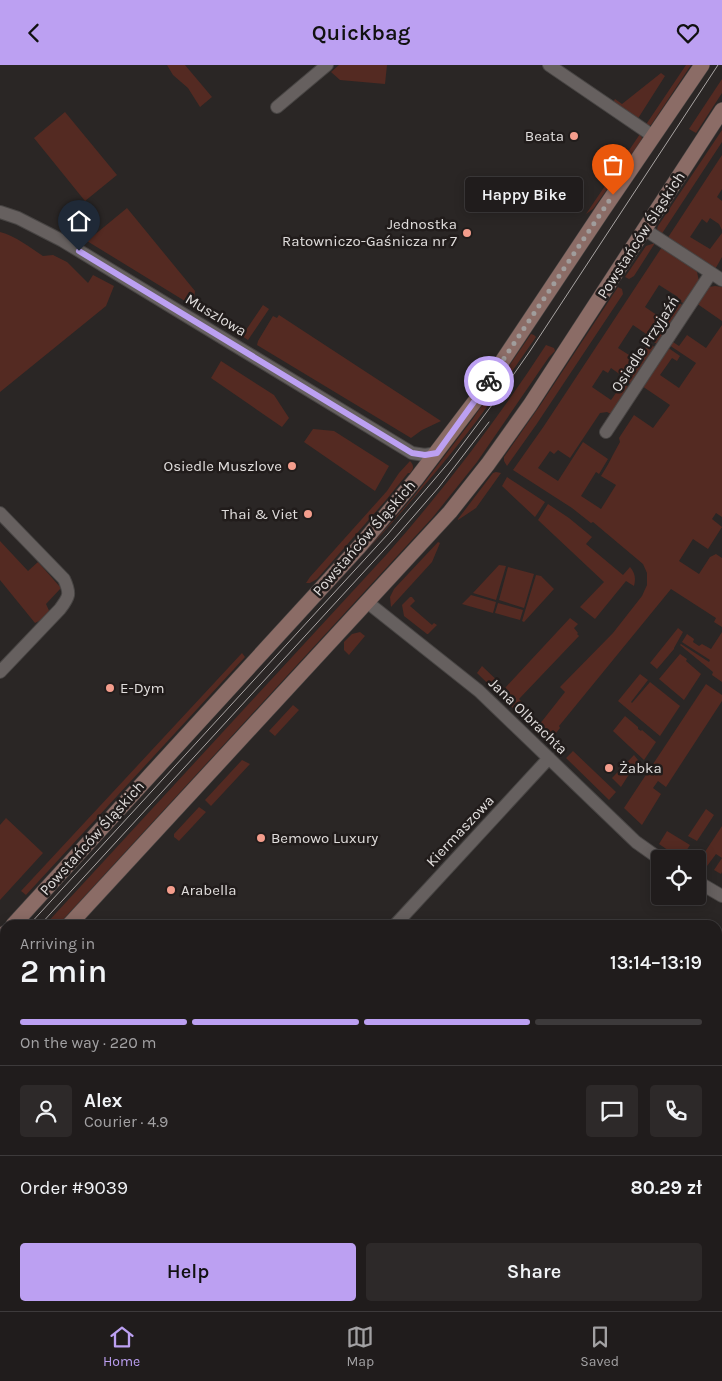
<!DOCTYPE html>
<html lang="en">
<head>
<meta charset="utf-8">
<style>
  :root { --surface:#201c1c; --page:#2d2929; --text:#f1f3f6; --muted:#a2a1a3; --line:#3d3a3b; --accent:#bca0f2 }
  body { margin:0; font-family:Karla,sans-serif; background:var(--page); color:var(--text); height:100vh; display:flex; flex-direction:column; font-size:19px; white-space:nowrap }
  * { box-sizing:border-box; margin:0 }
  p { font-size:16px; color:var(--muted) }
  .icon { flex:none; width:28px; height:28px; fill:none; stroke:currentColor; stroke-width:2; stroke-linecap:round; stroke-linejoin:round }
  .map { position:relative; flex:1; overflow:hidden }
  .sheet { position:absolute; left:0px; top:855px; width:722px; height:391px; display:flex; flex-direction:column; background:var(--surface); border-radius:15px 15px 0 0; box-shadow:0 2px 12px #0003,0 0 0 1px var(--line) }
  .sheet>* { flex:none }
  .buttons { position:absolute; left:651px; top:785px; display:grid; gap:10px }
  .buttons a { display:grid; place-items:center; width:55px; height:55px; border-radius:5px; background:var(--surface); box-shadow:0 2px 12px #0003,0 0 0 1px var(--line); font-size:25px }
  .pin { position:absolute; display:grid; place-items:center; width:42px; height:42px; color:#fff; margin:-51px -21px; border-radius:50% 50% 50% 0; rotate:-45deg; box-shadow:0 0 5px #0007 }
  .pin .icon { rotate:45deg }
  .courier { position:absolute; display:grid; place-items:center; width:50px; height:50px; margin:-25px; border:4px solid #bca0f2; border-radius:50%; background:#fff; color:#222; box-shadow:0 1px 6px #0007 }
  .bubble { position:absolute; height:35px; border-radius:5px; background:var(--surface); box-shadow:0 2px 12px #0003,0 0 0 1px var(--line); font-size:16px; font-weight:600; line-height:35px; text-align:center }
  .head em { font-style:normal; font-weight:600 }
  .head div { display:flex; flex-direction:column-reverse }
  .head { display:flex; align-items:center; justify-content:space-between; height:85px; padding:0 20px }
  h1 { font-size:32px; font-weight:600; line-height:38px }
  .bar { display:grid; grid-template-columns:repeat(4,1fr); gap:8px 5px; align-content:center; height:60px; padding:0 20px }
  .bar i { height:6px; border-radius:4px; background:var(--line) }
  .bar .active { background:var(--accent) }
  .bar p { grid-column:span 4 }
  .line { display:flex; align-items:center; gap:12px; padding:0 20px; border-top:1px solid var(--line) }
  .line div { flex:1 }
  .round { display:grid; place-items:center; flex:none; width:52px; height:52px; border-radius:5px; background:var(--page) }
  .button { display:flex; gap:10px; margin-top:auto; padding:10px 20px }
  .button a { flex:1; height:58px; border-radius:5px; background:var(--accent); color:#111; font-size:20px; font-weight:600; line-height:58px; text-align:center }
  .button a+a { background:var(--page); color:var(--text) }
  header { display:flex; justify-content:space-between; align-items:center; height:65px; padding:0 20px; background:var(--accent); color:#111; font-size:22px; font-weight:600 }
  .tabs { display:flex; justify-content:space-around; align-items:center; height:70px; border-top:1px solid var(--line); background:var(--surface); font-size:14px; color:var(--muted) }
  .tabs a { display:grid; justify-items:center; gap:2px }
  .tabs .active { color:var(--accent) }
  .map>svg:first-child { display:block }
  .green { fill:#542a22 }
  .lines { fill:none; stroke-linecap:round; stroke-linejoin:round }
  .street-casing { stroke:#484544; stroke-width:14 }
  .secondary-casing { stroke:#484544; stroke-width:16 }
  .street { stroke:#66605f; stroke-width:12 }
  .secondary { stroke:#8b6c66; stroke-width:15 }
  .tram { stroke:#a9a5a4; stroke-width:1 }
  .done { stroke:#a09d9c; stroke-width:5; stroke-dasharray:0 9 }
  .route { stroke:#bca0f2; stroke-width:6 }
  .poi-dot { fill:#f49d8c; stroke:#211c1b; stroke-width:2 }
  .labels { text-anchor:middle; stroke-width:5; stroke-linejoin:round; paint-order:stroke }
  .poi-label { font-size:15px; fill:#e0dddc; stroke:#211c1b; text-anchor:end }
  .street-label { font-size:15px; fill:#e0dddc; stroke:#211c1b }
</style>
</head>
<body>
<header><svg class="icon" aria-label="back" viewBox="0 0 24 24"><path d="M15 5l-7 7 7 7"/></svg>Quickbag<svg class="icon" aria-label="heart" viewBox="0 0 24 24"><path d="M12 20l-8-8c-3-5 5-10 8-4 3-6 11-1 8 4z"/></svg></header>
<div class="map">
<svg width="722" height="1246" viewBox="0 0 722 1246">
  <rect width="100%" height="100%" fill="#2a2625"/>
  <path class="green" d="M167,0H185L212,32L200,42L188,23L173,10Z
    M339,0H387L385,19L340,15L331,7Z
    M686,0H691L651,60L645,61Z
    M661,8L665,11L637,55L612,39L615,34L622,39Z
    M722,14V28L696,68L689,64Z
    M65,47L117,110L85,136L34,73Z
    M722,65V77L661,170L657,164L658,161Z
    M640,69L642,73L641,76L593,144L586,149Z
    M722,90V124L717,132L722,136V165L719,159L710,153L707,158L702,154L690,172L710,184L722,168V192L714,206L667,174Z
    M127,143L195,226L193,241L87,176Z
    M0,167C16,171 29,182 43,191L53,190L67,197L88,218L93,210L114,221L106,241L0,327Z
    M655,178L634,211L629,214L625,212L646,181Z
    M662,182L695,204L697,207L699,216L685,239L677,235L678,232L659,220L645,242L664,255L676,236L684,241L658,280L651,275L652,273L633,260L618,283L637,295L649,278L656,283L632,320L624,315L625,313L611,303L608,308L603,305L592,322L611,335L623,318L630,323L611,349L607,347L600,348L570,393L558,385L554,389L550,386L538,403L558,416L583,377L608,394L599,409L596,407L581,431L601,444L616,420L601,411C609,399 613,389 620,377L619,373L634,350L653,363L670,340L642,321L667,282L680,291L677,296L672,293L660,310L679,323L696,298L669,280L691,246L692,247L673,277L679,281L687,270L706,283L722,260V452L716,448L712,454L722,462L708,484L693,474L679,496L699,509L710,492L716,489L722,493V562L714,557L716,553L671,524L559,661L560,663L552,673L544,665L541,668L536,663L535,664L529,658L531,652L539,660L565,627L560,622L613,568L642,531L647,520V508L643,499L593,457L591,458L572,443L513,405L544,361Z
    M715,221L722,222V256L696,238L709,222Z
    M618,222L622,224L623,229L536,360L507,401L504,396V392L541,339Z
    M263,240L269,244L248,275L242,271Z
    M279,250L441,356L422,365L411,373L257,280L258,276L273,251L277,253Z
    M531,269L534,270L536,272C513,305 490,339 465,371C431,414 395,455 358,495L414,431L440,397L472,355Z
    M546,280L554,283L555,286L549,292L477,397L433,452L58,860H45L387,489C445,423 498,354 546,280Z
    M221,296L274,330L289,353L282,362L211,313Z
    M313,364L334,366L389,401L375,426L304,377Z
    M410,396C414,400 414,404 410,408H408L386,435L317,514L310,518H306L310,512L387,426L399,408Z
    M496,407L501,408L476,443L458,455V454L493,408Z
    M507,412L545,437L535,452L502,421Z
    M548,439L569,453L592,472L586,479L623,510L630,502C635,508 636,513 634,521L626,516L595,554L580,542L604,517L538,455Z
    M0,476L28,506L38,497L61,523L46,539L51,550L35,558L0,515Z
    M438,477L440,478L432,497L391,542L390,532L394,524Z
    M499,500L506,501L496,535L473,528Z
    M508,502L534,509L524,543L499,535Z
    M536,510L541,511L554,524L524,557L522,556Z
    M471,530L496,537L493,548L462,539Z
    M410,532H412L415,536L410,541L432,560L434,558L437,560L428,569H427L404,551L402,540Z
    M498,538L523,545L520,555L495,548Z
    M570,553L578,559L574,563L578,568L577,569L579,571L519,634L526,641L517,647L477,608L482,601L505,623Z
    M678,563L683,567L674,583V584L657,604L650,598Z
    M360,567L365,571L349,590L344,585V577L352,569Z
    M722,567V617L712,610L713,607L680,580L681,579L709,597L710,595L682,577L687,569L694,574L693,577L699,581L702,579L711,584Z
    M242,588L245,592L26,830L21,826Z
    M680,589L687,594L686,596L701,609L684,635L659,614Z
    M640,609L648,615L631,637L632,638L650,617L680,641L660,671L618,636Z
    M706,619L722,630V636L666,722L658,716L653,723L661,729L642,760L624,743Z
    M293,640L299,645L275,671L269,666Z
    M625,651L638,662V664L641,666L642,665L656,677L644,695L613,666Z
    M573,686L616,727L609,735L566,693Z
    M634,690L638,695L621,722L612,713Z
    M242,695L250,699L211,741L205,735Z
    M199,742L206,747L179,776L174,772V769Z
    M706,744L714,750L697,776L688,771Z
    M6,753L43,788L0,835V760Z
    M722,761V807L721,809L714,805L722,793L716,789L707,801L699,796Z
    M667,766L690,780L681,794L659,779Z"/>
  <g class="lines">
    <g class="street-casing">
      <path id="street" d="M549,0L653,71
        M277,42L327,0
        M0,147L18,153L63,176L412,388L425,390L437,388
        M644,164L722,215
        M606,367L711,208
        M0,448L64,514C71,529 69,532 60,544L0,607
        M367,537L479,626L636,777L660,794
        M698,817L722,831
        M395,860L549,693
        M718,925L722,921
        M0,944L5,948
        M41,1246L46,1241
        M339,1246L343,1241"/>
    </g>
    <g class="secondary-casing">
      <path id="secondary" d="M13,860L359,482L416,414L479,331L603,145L702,0
        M69,860L450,447L488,399L530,340L722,45
        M0,874L5,868
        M0,935L5,930
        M484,1241L489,1246"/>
    </g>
    <use href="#street" class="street"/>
    <use href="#secondary" class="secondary"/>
    <path class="tram" d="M29,860L388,469L450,396L495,336L530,286L718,0
      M40,860L394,474L439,422L489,357
      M0,891L5,886
      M0,903L5,898"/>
  </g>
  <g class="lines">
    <path class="done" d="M489,316L613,130"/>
    <path class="route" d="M79,186L412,388L425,390L437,388L489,316"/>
  </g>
  <g class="poi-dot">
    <circle cx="574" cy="71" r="5"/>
    <circle cx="467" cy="168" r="5"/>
    <circle cx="292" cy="401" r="5"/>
    <circle cx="308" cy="449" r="5"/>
    <circle cx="110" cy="623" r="5"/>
    <circle cx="609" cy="703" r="5"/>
    <circle cx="261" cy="773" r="5"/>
    <circle cx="171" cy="825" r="5"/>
  </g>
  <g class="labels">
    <g class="poi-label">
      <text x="564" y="76">Beata</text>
      <text x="457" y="164">Jednostka<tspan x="457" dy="17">Ratowniczo-Gaśnicza nr 7</tspan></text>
      <text x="282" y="406">Osiedle Muszlove</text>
      <text x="298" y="454">Thai &amp; Viet</text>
      <text x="120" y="628" text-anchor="start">E-Dym</text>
      <text x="619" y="708" text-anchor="start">Żabka</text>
      <text x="271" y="778" text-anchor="start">Bemowo Luxury</text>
      <text x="181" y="830" text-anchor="start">Arabella</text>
    </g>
    <g class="street-label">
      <text transform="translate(641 170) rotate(-57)" y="5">Powstańców Śląskich</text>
      <text transform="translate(216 250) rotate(31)" y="5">Muszlowa</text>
      <text transform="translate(645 279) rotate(-57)" y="5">Osiedle Przyjaźń</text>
      <text transform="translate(364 473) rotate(-49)" y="5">Powstańców Śląskich</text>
      <text transform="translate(528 651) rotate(44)" y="5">Jana Olbrachta</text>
      <text transform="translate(460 766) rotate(-47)" y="5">Kiermaszowa</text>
      <text transform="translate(92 773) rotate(-48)" y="5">Powstańców Śląskich</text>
    </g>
  </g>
</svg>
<div class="buttons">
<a><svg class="icon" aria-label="locate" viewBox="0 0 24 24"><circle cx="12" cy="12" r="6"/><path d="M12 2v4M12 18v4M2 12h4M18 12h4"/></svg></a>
</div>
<div class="pin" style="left:613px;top:130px;background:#ea580c"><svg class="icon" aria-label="bag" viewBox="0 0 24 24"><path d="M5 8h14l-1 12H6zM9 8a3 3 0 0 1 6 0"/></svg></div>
<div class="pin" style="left:79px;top:186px;background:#1f2937"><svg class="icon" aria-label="home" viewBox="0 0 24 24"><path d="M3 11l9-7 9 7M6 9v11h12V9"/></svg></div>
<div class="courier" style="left:489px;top:316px"><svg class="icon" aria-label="bike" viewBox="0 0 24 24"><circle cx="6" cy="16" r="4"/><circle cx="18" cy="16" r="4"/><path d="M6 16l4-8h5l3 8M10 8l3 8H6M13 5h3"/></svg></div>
<div class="bubble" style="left:465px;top:112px;width:118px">Happy Bike</div>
<section class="sheet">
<div class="head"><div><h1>2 min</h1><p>Arriving in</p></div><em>13:14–13:19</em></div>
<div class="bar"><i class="active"></i><i class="active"></i><i class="active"></i><i></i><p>On the way · 220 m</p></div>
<div class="line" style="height:90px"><a class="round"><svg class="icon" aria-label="person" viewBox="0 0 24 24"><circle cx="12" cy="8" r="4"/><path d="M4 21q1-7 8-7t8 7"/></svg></a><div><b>Alex</b><p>Courier · 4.9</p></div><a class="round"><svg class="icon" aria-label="chat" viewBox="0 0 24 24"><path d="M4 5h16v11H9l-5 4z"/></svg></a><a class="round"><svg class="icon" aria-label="phone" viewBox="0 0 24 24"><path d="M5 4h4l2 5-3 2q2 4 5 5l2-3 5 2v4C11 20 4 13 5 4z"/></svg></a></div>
<div class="line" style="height:65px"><div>Order #9039</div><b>80.29 zł</b></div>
<div class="button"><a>Help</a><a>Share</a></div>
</section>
</div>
<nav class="tabs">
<a class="active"><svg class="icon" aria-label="home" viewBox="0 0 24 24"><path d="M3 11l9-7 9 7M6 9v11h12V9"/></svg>Home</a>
<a><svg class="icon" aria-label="map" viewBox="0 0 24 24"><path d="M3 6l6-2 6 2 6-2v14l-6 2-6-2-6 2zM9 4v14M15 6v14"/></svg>Map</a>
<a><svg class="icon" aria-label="saved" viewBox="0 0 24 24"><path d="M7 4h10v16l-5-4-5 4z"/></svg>Saved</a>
</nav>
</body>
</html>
